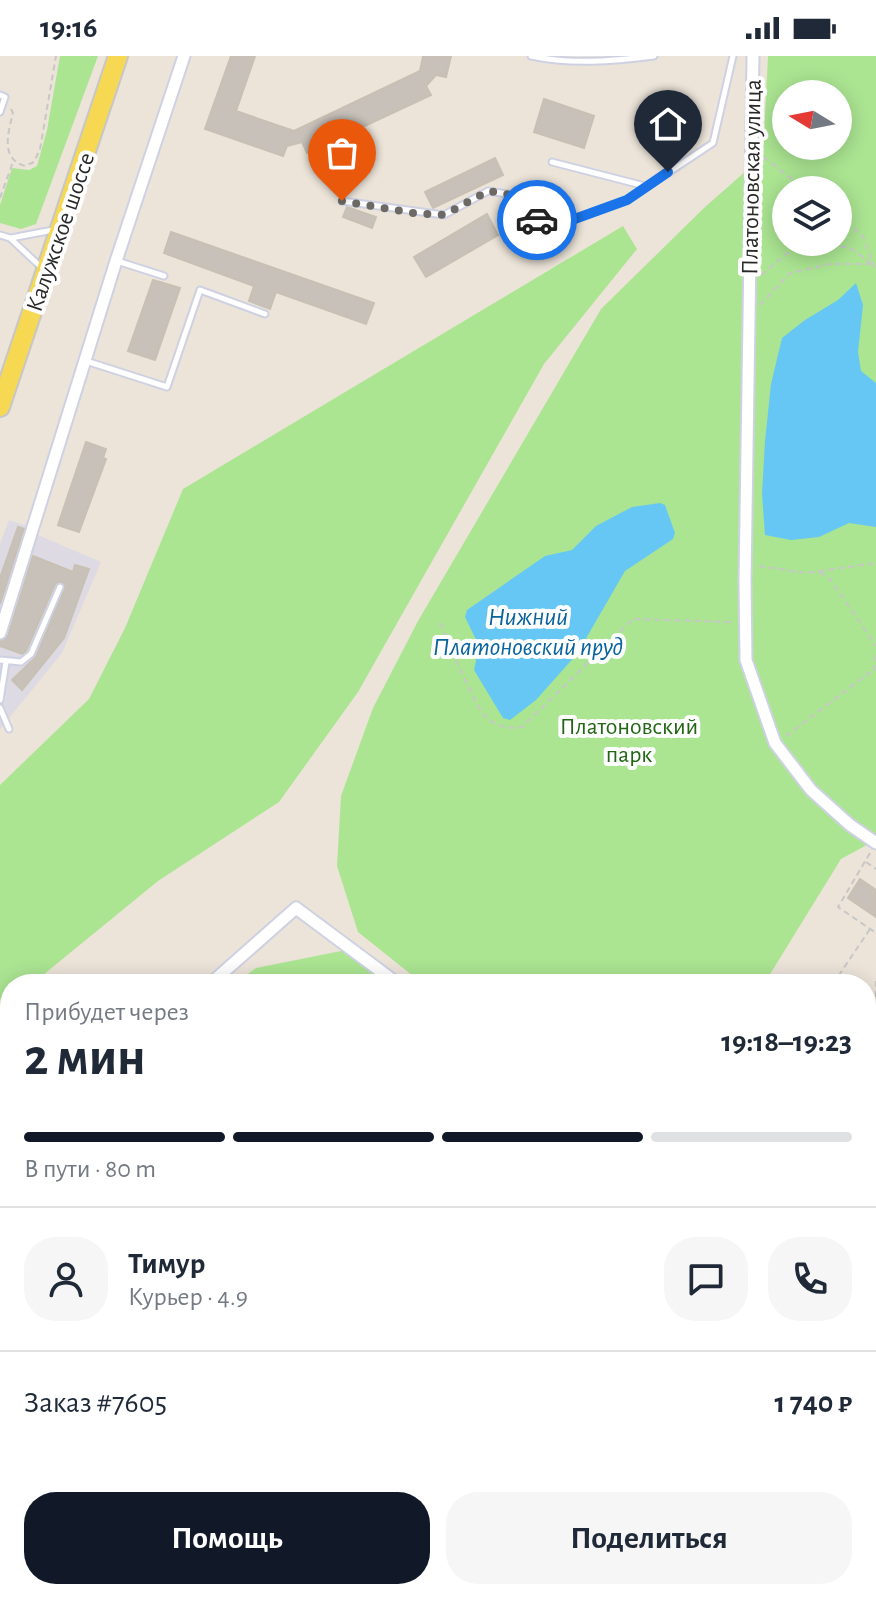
<!DOCTYPE html>
<html lang="ru">
<head>
<meta charset="utf-8">
<style>
  :root { --surface:#fff; --page:#f6f6f7; --text:#1f2937; --muted:#747a83; --line:#e0e1e3; --accent:#111827 }
  body { margin:0; font-family:"Alegreya Sans",sans-serif; background:var(--page); color:var(--text); height:100vh; display:flex; flex-direction:column; font-size:30px; white-space:nowrap }
  * { box-sizing:border-box; margin:0 }
  p { font-size:26px; color:var(--muted) }
  .icon { flex:none; width:44px; height:44px; fill:none; stroke:currentColor; stroke-width:2; stroke-linecap:round; stroke-linejoin:round }
  .map { position:relative; flex:1; overflow:hidden }
  .sheet { position:absolute; left:0px; top:918px; width:876px; height:626px; display:flex; flex-direction:column; background:var(--surface); border-radius:32px 32px 0 0; box-shadow:0 4px 20px #0003 }
  .sheet>* { flex:none }
  .needle { width:52px; rotate:280deg }
  .buttons { position:absolute; left:772px; top:24px; display:grid; gap:16px }
  .buttons a { display:grid; place-items:center; width:80px; height:80px; border-radius:50%; background:var(--surface); box-shadow:0 4px 20px #0003; font-size:40px }
  .pin { position:absolute; display:grid; place-items:center; width:68px; height:68px; color:#fff; margin:-82px -34px; border-radius:50% 50% 50% 0; rotate:-45deg; box-shadow:0 0 8px #0007 }
  .pin .icon { rotate:45deg }
  .courier { position:absolute; display:grid; place-items:center; width:80px; height:80px; margin:-40px; border:6px solid #1a73e8; border-radius:50%; background:#fff; color:#222; box-shadow:0 2px 10px #0007 }
  .overview em { font-style:normal; font-weight:600 }
  .overview div { display:flex; flex-direction:column-reverse }
  .overview { display:flex; align-items:center; justify-content:space-between; height:136px; padding:0 24px }
  h1 { font-size:52px; font-weight:600; line-height:60px }
  .bar { display:grid; grid-template-columns:repeat(4,1fr); gap:12px 8px; align-content:center; height:96px; padding:0 24px }
  .bar i { height:10px; border-radius:6px; background:var(--line) }
  .bar .active { background:var(--accent) }
  .bar p { grid-column:span 4 }
  .line { display:flex; align-items:center; gap:20px; padding:0 24px; border-top:2px solid var(--line) }
  .line div { flex:1 }
  .round { display:grid; place-items:center; flex:none; width:84px; height:84px; border-radius:32px; background:var(--page) }
  .primary-button { display:flex; gap:16px; margin-top:auto; padding:16px 24px }
  .primary-button a { flex:1; height:92px; border-radius:32px; background:var(--accent); color:#fff; font-size:32px; font-weight:600; line-height:92px; text-align:center }
  .primary-button a+a { background:var(--page); color:var(--text) }
  .status { display:flex; justify-content:space-between; align-items:center; height:56px; padding:0 40px; background:var(--surface); direction:ltr }
  .status svg { height:22px; fill:currentColor }
  .map>svg:first-child { display:block }
  .industrial { fill:#dddae3 }
  .green { fill:#abe592; fill-rule:evenodd }
  .water { fill:#66c7f4 }
  .building { fill:#c7c1b9; stroke:#c7c0b3; stroke-width:2 }
  .lines { fill:none; stroke-linecap:round; stroke-linejoin:round }
  .lane-casing { stroke:#ced1e2; stroke-width:9 }
  .street-casing { stroke:#ced1e2; stroke-width:15 }
  .primary-casing { stroke:#c7c7c7; stroke-width:22 }
  .path { stroke:#c7c7c7; stroke-width:2; stroke-dasharray:6 4; stroke-linecap:butt }
  .lane { stroke:#fff; stroke-width:5 }
  .street { stroke:#fff; stroke-width:11 }
  .primary { stroke:#f6d853; stroke-width:18 }
  .done { stroke:#6d6a66; stroke-width:8; stroke-dasharray:0 14.4 }
  .route { stroke:#1a73e8; stroke-width:10 }
  .labels { text-anchor:middle; stroke-width:8; stroke-linejoin:round; paint-order:stroke }
  .street-label { font-size:24px; fill:#282828; stroke:#fff }
  .park-label { font-size:24px; fill:#236716; stroke:#fff }
  .water-label { font-size:26px; font-style:italic; fill:#07639d; stroke:#fff }
</style>
</head>
<body>
<div class="status"><b>19:16</b><svg viewBox="0 0 49 12"><path d="M0 12V9h3v3zM5 12V6h3v6zM10 12V3h3v9zM15 12V0h3v12zM26 1h20v11H26zM47 4h2v5h-2z"/></svg></div>
<div class="map">
<svg width="876" height="1543" viewBox="0 0 876 1543">
  <rect width="100%" height="100%" fill="#ece4d9"/>
  <path class="industrial" d="M9,464L32,472L31,476L101,506L62,597L0,673V488Z"/>
  <path class="green" d="M60,0H98L36,168L21,173L0,167V149L12,112L29,114L37,110L47,74Z
    M768,0H876V784L841,803L764,928H423L358,876L337,810L341,740L373,652L418,565L601,253L705,151L763,100ZM786,38H838V90H786ZM786,134H838V186H786Z
    M623,170L637,193L544,308L358,636L279,746L158,825L32,928H10V946L0,954V729L89,643L125,572L183,433Z
    M346,894L388,928H234L256,912Z
    M866,1297L876,1304V1543H830L816,1534H866Z"/>
  <path class="water" d="M856,227L863,249L858,296L861,315L876,327V471L849,467L819,481L791,484L765,479L762,438L765,385L771,328L782,282L805,264L838,244Z
    M660,447L665,449L675,477L673,483L625,515L577,598L536,644L510,664L503,662L474,614L479,590L465,561L467,554L545,500L572,494L596,470L632,451Z"/>
  <path class="building" d="M231,0H255L236,55L294,75L420,15L423,0H451L446,21L436,19L426,30L431,39L307,97L302,86L287,90L283,100L205,73Z
    M544,43L594,60L584,92L534,76Z
    M495,102L503,119L433,152L425,136Z
    M347,151L376,161L372,172L343,161Z
    M487,158L498,179L426,221L414,201Z
    M171,176L374,247L366,268L276,236L270,253L249,245L254,230L164,197Z
    M153,224L180,232L155,304L128,295Z
    M86,386L106,393L103,402L106,403L79,476L58,469Z
    M18,471L24,473L0,548V522Z
    M33,500L73,516L75,509L89,513L64,582L22,634L12,624L36,601L65,531L61,526L55,528L26,595L22,598L0,590V585L8,580Z
    M860,823L876,834V861L848,842Z
    M0,1292L10,1296V1322L0,1317Z"/>
  <g class="lines">
    <g class="lane-casing">
      <path id="lane" d="M531,0C572,9 614,5 654,0
        M0,39L5,41L0,56
        M552,106L645,130
        M342,145L444,159L488,135L507,138L547,173L627,144L713,87L733,0
        M0,179L10,182L43,213
        M11,182L53,174
        M117,205L164,220
        M86,305L167,331L200,234L265,258
        M0,604L21,606L31,598L60,531
        M0,644L6,606
        M0,652L9,673
        M866,995L876,981
        M866,1276L876,1284
        M866,1422L876,1430"/>
    </g>
    <g class="street-casing">
      <path id="street" d="M753,0L745,525L746,604L775,687L811,734L850,769L876,787
        M0,577L116,205L184,0
        M210,928L296,852L398,928
        M0,1052L10,1058
        M866,1127L876,1112
        M0,1264L10,1269
        M0,1415L10,1421
        M240,1534L266,1543
        M587,1534L600,1543"/>
    </g>
    <g class="primary-casing">
      <path id="primary" d="M0,351L118,0"/>
    </g>
    <path class="path" d="M11,53L13,57C8,77 0,103 25,110L34,106L40,93L56,0
      M764,101L806,134
      M0,142L13,106
      M838,160L863,180L876,216
      M761,219L796,190L849,191L872,208
      M760,249L790,217L830,208H871
      M759,510L806,517L876,507
      M820,516L831,524L876,590
      M440,567C448,585 476,653 487,662C498,671 509,673 522,671L633,563L732,566
      M876,599L874,613L876,614
      M786,680L874,613
      M870,797L838,851L876,877
      M866,806L876,813
      M876,925V943
      M833,928L870,873
      M491,1543L496,1534"/>
    <use href="#lane" class="lane"/>
    <use href="#street" class="street"/>
    <use href="#primary" class="primary"/>
  </g>
  <g class="lines">
    <path class="done" d="M342,145L413,157L444,159L488,135L507,138L537,164"/>
    <path class="route" d="M537,164L547,173L627,144L668,116"/>
  </g>
  <g class="labels">
    <g class="street-label">
      <text transform="translate(751 121) rotate(-89)" y="8">Платоновская улица</text>
      <text transform="translate(60 176) rotate(-71)" y="8">Калужское шоссе</text>
    </g>
    <g class="park-label">
      <text x="629" y="678">Платоновский<tspan x="629" dy="28">парк</tspan></text>
    </g>
    <g class="water-label">
      <text x="528" y="569">Нижний<tspan x="528" dy="30">Платоновский пруд</tspan></text>
    </g>
  </g>
</svg>
<div class="buttons">
<a><svg class="needle" viewBox="-14 -14 28 28"><path d="M0-13l5 13h-10z" fill="#e53935"/><path d="M0 13l5-13h-10z" fill="#747a83"/></svg></a>
<a><svg class="icon" aria-label="layers" viewBox="0 0 24 24"><path d="M12 4l9 5-9 5-9-5zM3 14l9 5 9-5"/></svg></a>
</div>
<div class="pin" style="left:342px;top:145px;background:#ea580c"><svg class="icon" aria-label="bag" viewBox="0 0 24 24"><path d="M5 8h14l-1 12H6zM9 8a3 3 0 0 1 6 0"/></svg></div>
<div class="pin" style="left:668px;top:116px;background:#1f2937"><svg class="icon" aria-label="home" viewBox="0 0 24 24"><path d="M3 11l9-7 9 7M6 9v11h12V9"/></svg></div>
<div class="courier" style="left:537px;top:164px"><svg class="icon" aria-label="car" viewBox="0 0 24 24"><path d="M5 17H2v-5l4-1 3-4h7l3 4 3 1v5h-3M9 17h6M6 11h13"/><circle cx="7" cy="17" r="2"/><circle cx="17" cy="17" r="2"/></svg></div>
<section class="sheet">
<div class="overview"><div><h1>2 мин</h1><p>Прибудет через</p></div><em>19:18–19:23</em></div>
<div class="bar"><i class="active"></i><i class="active"></i><i class="active"></i><i></i><p>В пути · 80 m</p></div>
<div class="line" style="height:144px"><a class="round"><svg class="icon" aria-label="person" viewBox="0 0 24 24"><circle cx="12" cy="8" r="4"/><path d="M4 21q1-7 8-7t8 7"/></svg></a><div><b>Тимур</b><p>Курьер · 4.9</p></div><a class="round"><svg class="icon" aria-label="chat" viewBox="0 0 24 24"><path d="M4 5h16v11H9l-5 4z"/></svg></a><a class="round"><svg class="icon" aria-label="phone" viewBox="0 0 24 24"><path d="M5 4h4l2 5-3 2q2 4 5 5l2-3 5 2v4C11 20 4 13 5 4z"/></svg></a></div>
<div class="line" style="height:104px"><div>Заказ #7605</div><b>1 740 ₽</b></div>
<div class="primary-button"><a>Помощь</a><a>Поделиться</a></div>
</section>
</div>
</body>
</html>
